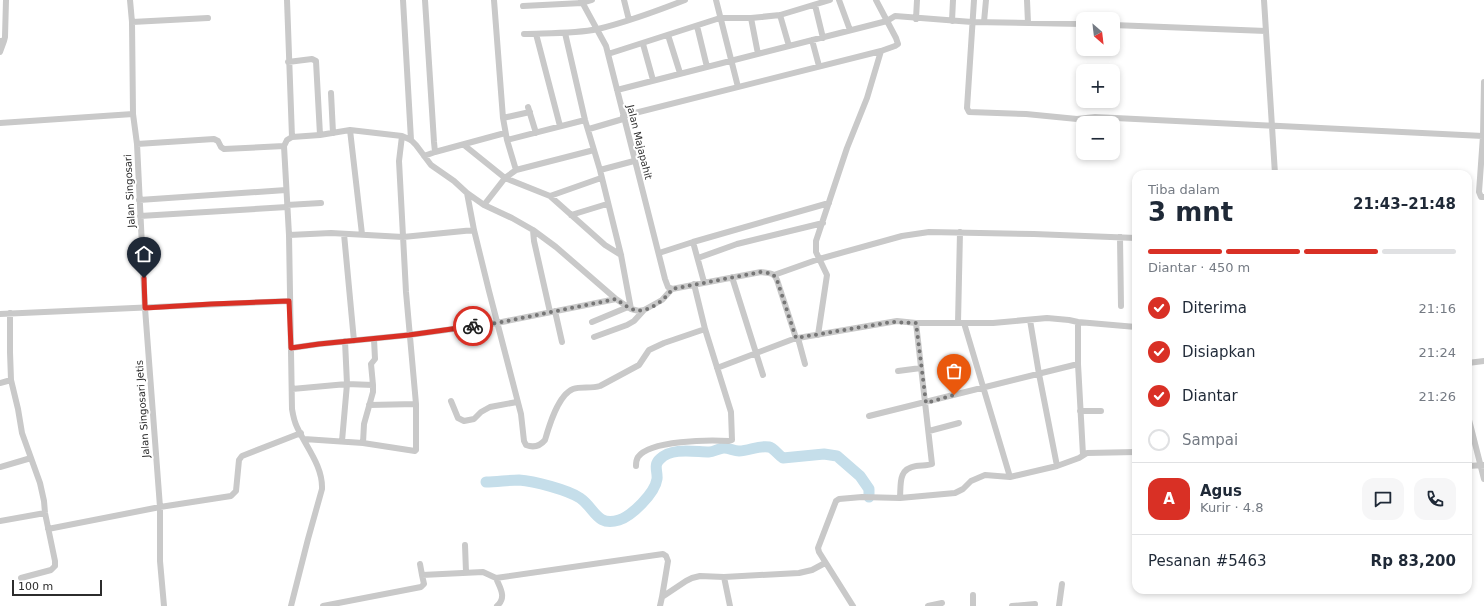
<!DOCTYPE html>
<html lang="id">
<head>
<meta charset="utf-8">
<style>
  :root { --surface:#fff; --page:#f6f6f7; --text:#1f2937; --muted:#747a83; --line:#e0e1e3; --accent:#d93025 }
  body { margin:0; font-family:"DejaVu Sans",sans-serif; background:var(--page); color:var(--text); height:100vh; display:flex; flex-direction:column; font-size:15px; white-space:nowrap }
  * { box-sizing:border-box; margin:0 }
  p { font-size:13px; color:var(--muted) }
  .icon { flex:none; width:22px; height:22px; fill:none; stroke:currentColor; stroke-width:2; stroke-linecap:round; stroke-linejoin:round }
  .map { position:relative; flex:1; overflow:hidden }
  .drawer { position:absolute; left:1132px; top:170px; width:340px; height:424px; display:flex; flex-direction:column; background:var(--surface); border-radius:12px; box-shadow:0 2px 6px #0003 }
  .drawer>* { flex:none }
  .needle { width:26px; rotate:152deg }
  .tools { position:absolute; left:1076px; top:12px; display:grid; gap:8px }
  .tools a { display:grid; place-items:center; width:44px; height:44px; border-radius:8px; background:var(--surface); box-shadow:0 2px 6px #0003; font-size:20px }
  .scale { position:absolute; left:12px; bottom:10px; width:90px; box-sizing:border-box; padding-left:4px; border:2px solid #2c2c2c; border-top:0; font-size:11px; line-height:14px; white-space:nowrap; color:#2c2c2c; -webkit-text-stroke:3px #fff; paint-order:stroke }
  .pin { position:absolute; display:grid; place-items:center; width:34px; height:34px; color:#fff; margin:-41px -17px; border-radius:50% 50% 50% 0; rotate:-45deg; box-shadow:0 0 4px #0007 }
  .pin .icon { rotate:45deg }
  .courier { position:absolute; display:grid; place-items:center; width:40px; height:40px; margin:-20px; border:3px solid #d93025; border-radius:50%; background:#fff; color:#222; box-shadow:0 1px 5px #0007 }
  .overview em { font-style:normal; font-weight:700 }
  .overview div { display:flex; flex-direction:column-reverse }
  .overview { display:flex; align-items:center; justify-content:space-between; height:68px; padding:0 16px }
  h1 { font-size:26px; font-weight:700; line-height:30px }
  .bar { display:grid; grid-template-columns:repeat(4,1fr); gap:6px 4px; align-content:center; height:48px; padding:0 16px }
  .bar i { height:5px; border-radius:3px; background:var(--line) }
  .bar .selected { background:var(--accent) }
  .bar p { grid-column:span 4 }
  .line { display:flex; align-items:center; gap:10px; padding:0 16px; border-top:1px solid var(--line) }
  .line div { flex:1 }
  .round { display:grid; place-items:center; flex:none; width:42px; height:42px; border-radius:12px; background:var(--page) }
  ol { padding:0 16px; list-style:none }
  li { display:flex; align-items:center; gap:12px; height:44px }
  li p { margin-inline-start:auto }
  li .icon { padding:4px; border-radius:50%; background:var(--accent); color:#fff; stroke-width:4 }
  li:last-child { color:var(--muted) }
  li i { width:22px; height:22px; border:2px solid var(--line); border-radius:50% }
  .map>svg:first-child { display:block }
  .lines { fill:none; stroke-linecap:round; stroke-linejoin:round }
  .river { stroke:#c5deea; stroke-width:11 }
  .minor { stroke:#c9c9c9; stroke-width:6 }
  .done { stroke:#767676; stroke-width:4; stroke-dasharray:0 7.2 }
  .route { stroke:#d93025; stroke-width:5 }
  .labels { text-anchor:middle; stroke-width:4; stroke-linejoin:round; paint-order:stroke }
  .street-label { font-size:10px; fill:#2c2c2c; stroke:#fff }
</style>
</head>
<body>
<div class="map">
<svg width="1484" height="606" viewBox="0 0 1484 606">
  <rect width="100%" height="100%" fill="#fff"/>
  <g class="lines">
    <path class="river" d="M486,482C497,482 508,480 519,480C534,481 568,490 580,498C595,508 596,527 619,520C632,516 655,493 657,479C658,472 653,465 660,459C672,447 695,452 709,452C714,452 719,448 724,448C729,448 734,451 739,451C749,451 759,445 769,447C774,448 778,455 783,458L824,454L837,456L860,476L869,489V497"/>
    <path class="minor" d="M287,0L292,137L287,140L284,146L289,235L292,409C293,415 294,421 297,427C306,447 323,466 322,489L308,539L291,606
      M403,0L411,140
      M581,0L606,46L665,279L668,287L672,289
      M624,0L629,20
      M716,0L738,87
      M839,0L850,30
      M974,0L967,108L969,112L1026,114L1077,119L1095,117L1483,136L1484,82
      M1027,0L1028,23
      M1264,0L1275,174
      M815,5L823,38
      M523,6L582,3L592,0
      M780,15L789,46
      M751,18L758,54
      M916,19L917,0
      M952,21L953,0
      M132,22L208,18
      M984,22L986,0
      M1113,25L1266,31
      M697,26L707,67
      M565,33L585,120L600,170L621,255L631,309L639,311L644,310
      M524,34C548,33 574,34 598,29C627,22 657,11 685,0
      M536,34L560,126
      M668,35L680,73
      M812,40L819,66
      M0,41H4L5,37L6,0
      M643,44L653,80
      M0,52L4,41
      M608,54L720,18H751L780,15L830,0
      M288,62L312,59L316,61L320,135
      M617,90L887,21L895,16L972,22L1083,24
      M331,93L333,133
      M528,107L536,133
      M623,116L881,51
      M503,118L530,112
      M0,123L133,114
      M589,129L623,119
      M350,130L362,234
      M1483,136L1479,192L1481,197H1484
      M292,137L320,135L350,130L402,136L411,140L416,145L431,165L454,181L467,193L484,205L512,218L533,230L556,247L616,299
      M507,140L585,120
      M137,144L214,139L218,141L221,147L224,149L284,146
      M464,145L505,178L550,196L605,245L621,255
      M435,152L505,133
      M424,156L435,152L434,142L425,0
      M516,170L594,150
      M600,170L634,161
      M467,193L474,230L489,291L521,414L524,441L526,445C534,448 540,446 545,440C549,426 558,395 573,389C581,386 591,389 600,386L639,365L649,350L664,343L705,329
      M550,196L601,178
      M139,200L286,190
      M287,205L321,203
      M484,205L505,178L516,170L507,140L503,118L494,0
      M571,215L607,204
      M140,216L287,207
      M533,230L534,241L550,312
      M344,234L354,341
      M289,235L331,233L403,237L474,230
      M1120,237L1121,306
      M693,242L704,282
      M659,253L693,242L829,203
      M698,258L737,244L823,223
      M774,275L819,259L902,236L929,232L1034,234L1136,238
      M732,277L763,375
      M555,311L562,342
      M10,313V352L11,380L18,409L22,433L40,483L44,501L45,513L55,561V566L51,570L21,578
      M0,314L289,301
      M1030,320L1039,374L1057,466L1079,458L1087,453L1136,452
      M592,322L628,307
      M1078,322V364L1083,455
      M958,323L960,232
      M475,325L479,342
      M818,335L827,275L816,252V241L847,148L867,98L881,51L895,46L898,44L896,38L876,0
      M594,337L627,325L634,321L644,310L662,300L672,289L761,272C768,273 774,272 777,280L796,338H798L805,364
      M798,338L897,321L916,323H993L1047,318L1069,320L1078,322L1136,327
      M291,348L319,344L409,335L497,323L616,299L631,309
      M1468,363L1484,361
      M717,368L796,338
      M898,371L921,368
      M0,383L11,380
      M373,385L371,364L375,359L374,339
      M292,389L347,384L373,385V392L364,424L363,443
      M451,401L458,418L464,421L474,419L481,412L490,407L517,402
      M369,405L416,404
      M1080,411H1101
      M869,416L1078,364
      M1468,416L1484,479
      M929,431L959,423
      M304,439L363,443L415,451L416,450V404L406,292L399,161L402,136
      M342,441L347,384L345,341
      M636,466C636,463 636,460 638,457C650,440 709,440 729,441L732,440L731,412L705,329L694,284
      M1468,466L1484,465
      M0,467L31,458
      M1010,477L1057,466
      M900,498L955,493L963,489L971,481L985,475L1010,477L964,323
      M0,521L45,513
      M48,529L160,507L145,308L137,144L133,114L132,22L130,0
      M465,545L466,572
      M420,564L422,575
      M724,577L730,606
      M496,578C500,588 507,597 497,606
      M973,595V606
      M164,606L160,561V507L231,496L236,491L239,460L242,456L301,433
      M323,606L421,587L424,584L422,575L483,572L496,578L663,554L666,556L668,561L662,597
      M660,606L662,597L686,581L692,578L700,576L724,577L799,573L812,570L825,563
      M853,606L819,552L818,548L836,501L839,499L862,497L900,498C901,483 898,469 916,466C921,465 927,466 932,464L916,323
      M928,606L942,603
      M1012,606L1035,604
      M1059,606L1062,584"/>
  </g>
  <g class="lines">
    <path class="done" d="M473,326L497,323L616,299C622,303 629,309 635,310C649,313 666,299 672,289L761,272C768,273 774,273 777,280L796,338L892,322L916,323L926,403L954,395"/>
    <path class="route" d="M144,278L145,308L211,304L289,301L291,348L319,344L409,335L473,326"/>
  </g>
  <g class="labels">
    <g class="street-label">
      <text transform="translate(640 142) rotate(76)" y="4">Jalan Majapahit</text>
      <text transform="translate(129 191) rotate(-93)" y="4">Jalan Singosari</text>
      <text transform="translate(142 409) rotate(-94)" y="4">Jalan Singosari Jetis</text>
    </g>
  </g>
</svg>
<div class="tools">
<a><svg class="needle" viewBox="-14 -14 28 28"><path d="M0-13l5 13h-10z" fill="#e53935"/><path d="M0 13l5-13h-10z" fill="#747a83"/></svg></a>
<a>+</a>
<a>−</a>
</div>
<div class="scale">100 m</div>
<div class="pin" style="left:954px;top:395px;background:#ea580c"><svg class="icon" aria-label="bag" viewBox="0 0 24 24"><path d="M5 8h14l-1 12H6zM9 8a3 3 0 0 1 6 0"/></svg></div>
<div class="pin" style="left:144px;top:278px;background:#1f2937"><svg class="icon" aria-label="home" viewBox="0 0 24 24"><path d="M3 11l9-7 9 7M6 9v11h12V9"/></svg></div>
<div class="courier" style="left:473px;top:326px"><svg class="icon" aria-label="bike" viewBox="0 0 24 24"><circle cx="6" cy="16" r="4"/><circle cx="18" cy="16" r="4"/><path d="M6 16l4-8h5l3 8M10 8l3 8H6M13 5h3"/></svg></div>
<section class="drawer">
<div class="overview"><div><h1>3 mnt</h1><p>Tiba dalam</p></div><em>21:43–21:48</em></div>
<div class="bar"><i class="selected"></i><i class="selected"></i><i class="selected"></i><i></i><p>Diantar · 450 m</p></div>
<ol>
<li><svg class="icon" aria-label="check" viewBox="0 0 24 24"><path d="M5 12l5 5 9-10"/></svg>Diterima<p>21:16</p></li>
<li><svg class="icon" aria-label="check" viewBox="0 0 24 24"><path d="M5 12l5 5 9-10"/></svg>Disiapkan<p>21:24</p></li>
<li><svg class="icon" aria-label="check" viewBox="0 0 24 24"><path d="M5 12l5 5 9-10"/></svg>Diantar<p>21:26</p></li>
<li><i></i>Sampai</li>
</ol>
<div class="line" style="height:72px"><b class="round" style="background:var(--accent);color:#fff">A</b><div><b>Agus</b><p>Kurir · 4.8</p></div><a class="round"><svg class="icon" aria-label="chat" viewBox="0 0 24 24"><path d="M4 5h16v11H9l-5 4z"/></svg></a><a class="round"><svg class="icon" aria-label="phone" viewBox="0 0 24 24"><path d="M5 4h4l2 5-3 2q2 4 5 5l2-3 5 2v4C11 20 4 13 5 4z"/></svg></a></div>
<div class="line" style="height:52px"><div>Pesanan #5463</div><b>Rp 83,200</b></div>
</section>
</div>
</body>
</html>
